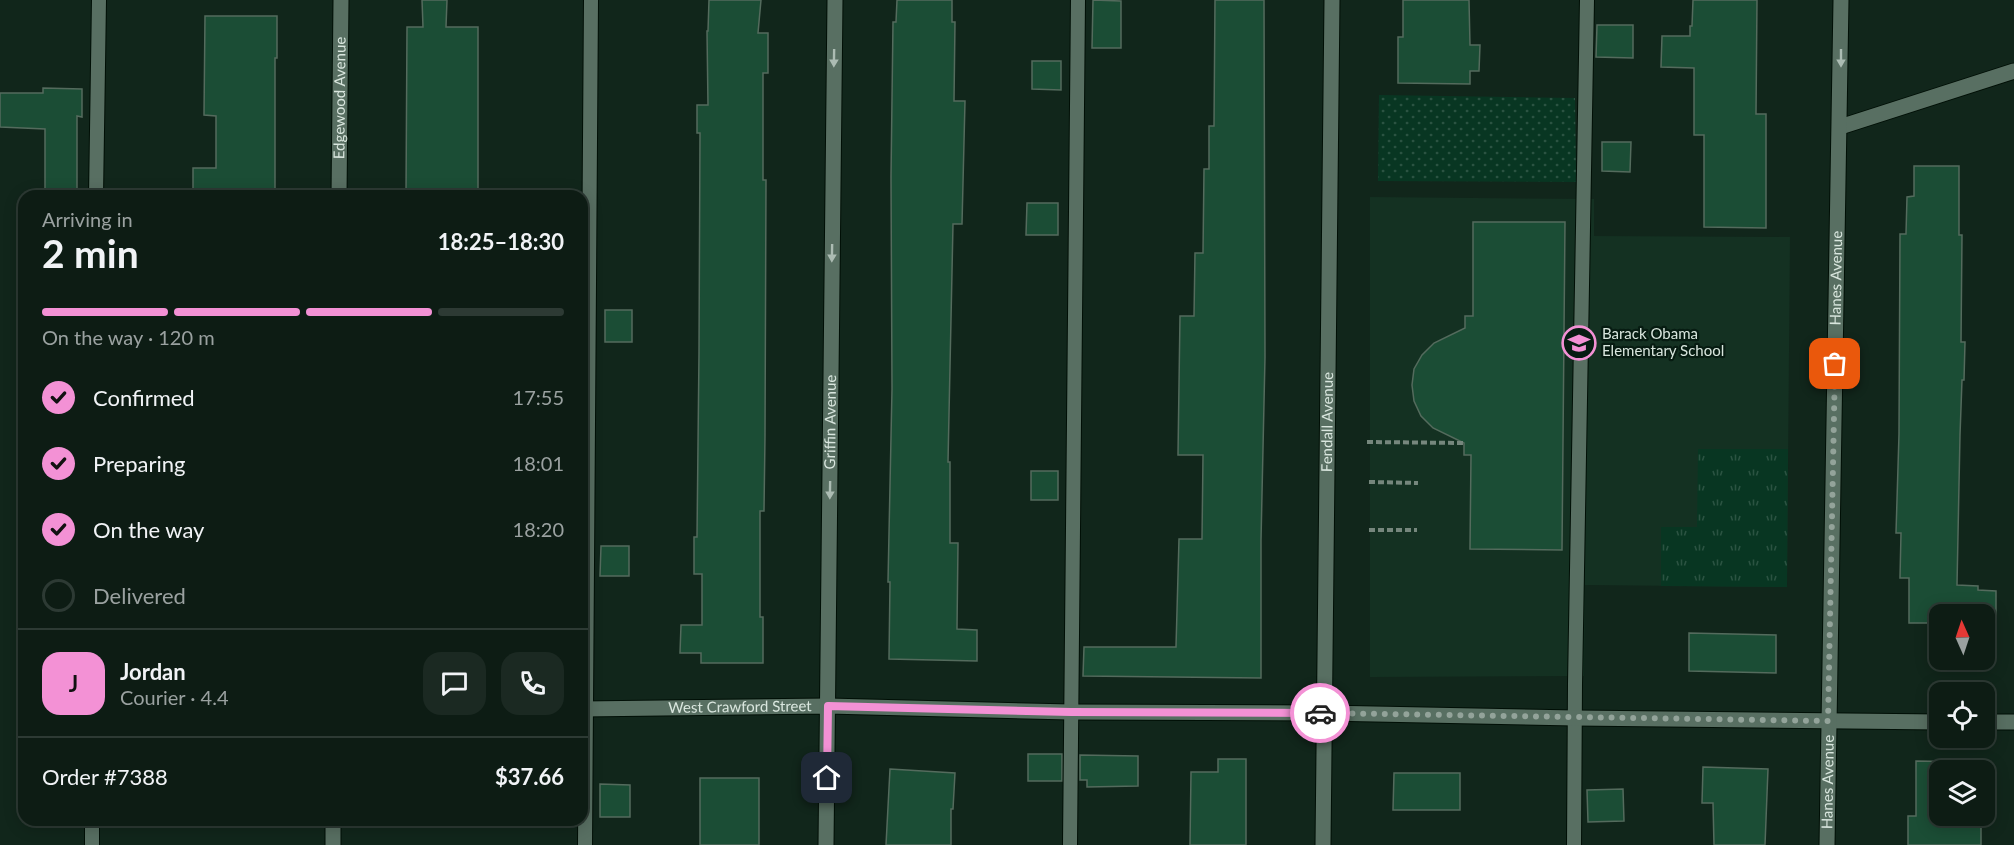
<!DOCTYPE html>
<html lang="en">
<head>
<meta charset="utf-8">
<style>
  :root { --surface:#0d1c14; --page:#1b2922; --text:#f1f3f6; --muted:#9aa1a0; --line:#2d3a34; --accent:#f391d5 }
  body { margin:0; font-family:Lato,sans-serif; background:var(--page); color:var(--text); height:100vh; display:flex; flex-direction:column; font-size:22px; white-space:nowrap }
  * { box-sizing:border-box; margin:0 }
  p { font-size:20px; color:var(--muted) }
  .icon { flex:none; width:33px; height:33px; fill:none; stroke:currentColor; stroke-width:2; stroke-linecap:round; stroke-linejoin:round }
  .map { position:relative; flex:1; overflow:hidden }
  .drawer { position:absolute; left:18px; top:190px; width:570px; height:636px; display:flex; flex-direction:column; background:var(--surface); border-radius:18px; box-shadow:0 3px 15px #0003,0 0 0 2px var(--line) }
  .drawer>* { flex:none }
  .needle { width:39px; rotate:357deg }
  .tools { position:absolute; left:1929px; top:604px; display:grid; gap:12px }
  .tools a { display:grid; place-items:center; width:66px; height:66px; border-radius:12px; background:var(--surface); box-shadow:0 3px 15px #0003,0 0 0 2px var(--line); font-size:30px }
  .pin { position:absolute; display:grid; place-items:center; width:51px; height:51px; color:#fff; margin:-26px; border-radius:12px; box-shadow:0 3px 9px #0006 }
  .courier { position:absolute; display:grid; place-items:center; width:60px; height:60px; margin:-30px; border:4px solid #f391d5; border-radius:50%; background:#fff; color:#222; box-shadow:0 2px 8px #0007 }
  .overview em { font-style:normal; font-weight:700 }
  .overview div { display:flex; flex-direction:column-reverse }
  .overview { display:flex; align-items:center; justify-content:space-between; height:102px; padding:0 24px }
  h1 { font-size:39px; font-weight:700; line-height:45px }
  .bar { display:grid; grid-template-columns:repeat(4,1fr); gap:9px 6px; align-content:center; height:72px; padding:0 24px }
  .bar i { height:8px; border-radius:4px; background:var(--line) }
  .bar .selected { background:var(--accent) }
  .bar p { grid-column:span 4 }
  .line { display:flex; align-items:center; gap:15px; padding:0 24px; border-top:2px solid var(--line) }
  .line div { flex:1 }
  .round { display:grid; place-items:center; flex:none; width:63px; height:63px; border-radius:18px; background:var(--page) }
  ol { padding:0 24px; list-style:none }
  li { display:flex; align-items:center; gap:18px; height:66px }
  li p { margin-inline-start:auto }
  li .icon { padding:6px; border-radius:50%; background:var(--accent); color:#111; stroke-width:4 }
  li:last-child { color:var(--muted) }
  li i { width:33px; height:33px; border:3px solid var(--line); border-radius:50% }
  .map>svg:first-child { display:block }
  .built { fill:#143122 }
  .grass { fill:url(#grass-tufts) }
  .garden { fill:url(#garden-dots) }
  .building { fill:#1b4d35; stroke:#546b5d; stroke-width:1.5 }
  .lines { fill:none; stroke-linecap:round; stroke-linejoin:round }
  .service-casing { stroke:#000f06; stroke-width:16 }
  .minor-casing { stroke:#000f06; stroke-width:17 }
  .path { stroke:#76877d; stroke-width:4; stroke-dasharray:6 3; stroke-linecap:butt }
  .service { stroke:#586f62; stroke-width:14 }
  .minor { stroke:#586f62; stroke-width:15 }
  .oneway { fill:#acbcb3 }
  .done { stroke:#93a39a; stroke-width:6; stroke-dasharray:0 10.8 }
  .route { stroke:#f391d5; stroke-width:8 }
  .labels { text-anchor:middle; stroke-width:4.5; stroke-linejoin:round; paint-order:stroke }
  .street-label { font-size:15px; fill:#d9e6de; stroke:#071c12 }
  .poi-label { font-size:15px; fill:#d9e6de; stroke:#071c12; text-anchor:start }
</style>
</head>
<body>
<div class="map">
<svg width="2014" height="845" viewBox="0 0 2014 845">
  <defs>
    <pattern id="grass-tufts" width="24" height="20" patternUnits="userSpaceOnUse" patternTransform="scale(1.5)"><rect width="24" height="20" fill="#083622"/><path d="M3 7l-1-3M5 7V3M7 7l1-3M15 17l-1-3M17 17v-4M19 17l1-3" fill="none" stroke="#2b5342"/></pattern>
    <pattern id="garden-dots" width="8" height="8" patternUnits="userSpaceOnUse" patternTransform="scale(1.5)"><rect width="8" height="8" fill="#083622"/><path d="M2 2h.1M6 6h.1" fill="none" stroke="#2b5342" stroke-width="1.8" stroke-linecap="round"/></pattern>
  </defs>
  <rect width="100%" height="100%" fill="#11261b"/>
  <path class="built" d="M1370,197L1594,199V236L1790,237L1787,587L1585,585L1584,676L1370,677Z"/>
  <path class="grass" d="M1698,449H1788L1787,587L1661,586V527H1697Z"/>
  <path class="garden" d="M1379,95L1575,98L1576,182L1378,181Z"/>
  <path class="building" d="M422,0H447L446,27H478V195L467,194V196H406L407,27H423Z
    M709,0H761L758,33H768V73H763V180H766L765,436L764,511H760V617H763V663H701V653H680L681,625H702V574H694V537H697L699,353L700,133H697V105H708L707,31H708Z
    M897,0H952V22H955L954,101H965L962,224H953L948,462H950V543H958L957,629L977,630V661L889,659L890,582H888L892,389L891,177L893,22H896Z
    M1093,0L1121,1V48H1092Z
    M1215,0H1264L1265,357L1261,540V678L1083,676L1084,647H1176L1179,539H1202L1203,455H1178L1180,316H1194L1195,253H1203L1204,169H1209V126H1214Z
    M1403,0H1469L1470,45H1480L1479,71H1470V84L1398,83V37H1403Z
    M1693,0H1757L1756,114H1766V228L1704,227V135H1694V68L1661,67L1662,36H1690V26H1692Z
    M205,16H277V58H275V196H193V168H216V116L204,115Z
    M1597,25H1633V58L1596,57Z
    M1032,61H1061V90L1032,89Z
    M43,88L82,89V117L77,116V194H45V129L0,127V93H43Z
    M1602,142H1631L1630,172L1602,171Z
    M1914,166H1959V235H1962L1961,342H1965L1964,380H1962L1960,435L1957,585L1978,586V590L1996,591V624H1984V615H1940V623H1909V578H1900L1901,533H1896L1899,434L1900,234H1906L1907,197L1914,196Z
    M1027,203H1058V235H1026Z
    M1473,222H1565L1562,550L1470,549L1471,455H1464V443L1433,428L1421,416L1414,401L1412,385L1414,369L1422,355L1434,343L1465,328V316H1473Z
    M605,310H632V342H605Z
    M1031,471H1058V500H1031Z
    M601,546H629V576H600Z
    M1689,633L1776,635V673L1689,671Z
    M1028,754H1062V781H1028Z
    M1080,755L1138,756V786L1087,787V780H1080Z
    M1218,759H1246V845H1190L1191,772H1218Z
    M1916,761L1976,762V771H1940V816H1981V845H1908V816H1916Z
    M1703,767L1768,769L1765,845H1714L1713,803H1702Z
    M890,769L955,773L953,809H951V845H886Z
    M1394,773H1460V810H1393Z
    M1984,774H1988V809H1984Z
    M700,778H759V845H700Z
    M600,784L630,785V817H600Z
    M1623,789L1624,821L1588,822L1587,790Z"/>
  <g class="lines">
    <g class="service-casing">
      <path id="service" d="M96,196L99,0
        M92,845V820
        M585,845L591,0
        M1070,845L1078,0
        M1574,845L1575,684L1587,0"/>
    </g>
    <g class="minor-casing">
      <g id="minor">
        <path d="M1840,127L2014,71"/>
        <path id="s1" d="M339,196L341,0"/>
        <path id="s2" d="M582,709L828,706L1071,712L1324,713L1575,718L1940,722"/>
        <path d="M1984,722H2014"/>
        <path d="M333,845V820"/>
        <path id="s3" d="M826,845L835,0"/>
        <path id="s4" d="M1323,845L1332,0"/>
        <path id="s5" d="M1827,845L1841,0"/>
      </g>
    </g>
    <path class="path" d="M1367,442L1464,443
      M1369,482L1418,483
      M1369,530H1417"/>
    <use href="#service" class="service"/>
    <use href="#minor" class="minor"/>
  </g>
  <defs><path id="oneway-solid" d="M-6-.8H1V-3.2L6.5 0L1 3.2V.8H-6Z" transform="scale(1.5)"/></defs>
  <g class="oneway">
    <use href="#oneway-solid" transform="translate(834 58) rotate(91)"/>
    <use href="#oneway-solid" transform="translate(1841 58) rotate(90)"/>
    <use href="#oneway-solid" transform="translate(832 253) rotate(91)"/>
    <use href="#oneway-solid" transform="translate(830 490) rotate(91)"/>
  </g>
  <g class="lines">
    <path class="done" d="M1320,713L1828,721L1835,364"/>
    <path class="route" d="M827,778L828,706L1071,712L1320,713"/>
  </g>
  <defs>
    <g id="school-ring" transform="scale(1.725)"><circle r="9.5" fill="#071c12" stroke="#f391d5" stroke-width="1.5"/><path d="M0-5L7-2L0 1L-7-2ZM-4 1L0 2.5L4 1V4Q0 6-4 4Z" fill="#f391d5"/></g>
  </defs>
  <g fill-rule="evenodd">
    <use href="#school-ring" x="1579" y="343"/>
  </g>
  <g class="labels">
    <g class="street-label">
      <text dy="5" stroke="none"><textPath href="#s1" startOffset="98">Edgewood Avenue</textPath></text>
      <text dy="5" stroke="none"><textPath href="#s5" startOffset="567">Hanes Avenue</textPath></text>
      <text dy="5" stroke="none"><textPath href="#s4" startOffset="423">Fendall Avenue</textPath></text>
      <text dy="5" stroke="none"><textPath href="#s3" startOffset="423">Griffin Avenue</textPath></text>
      <text dy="5" stroke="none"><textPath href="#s2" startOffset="158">West Crawford Street</textPath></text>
      <text dy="5" stroke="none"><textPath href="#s5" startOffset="63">Hanes Avenue</textPath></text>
    </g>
    <g class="poi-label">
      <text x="1602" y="339">Barack Obama<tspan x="1602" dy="17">Elementary School</tspan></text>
    </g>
  </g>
</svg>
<div class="tools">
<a><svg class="needle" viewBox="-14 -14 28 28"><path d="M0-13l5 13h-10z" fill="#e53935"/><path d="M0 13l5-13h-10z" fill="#9aa1a0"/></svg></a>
<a><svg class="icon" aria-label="locate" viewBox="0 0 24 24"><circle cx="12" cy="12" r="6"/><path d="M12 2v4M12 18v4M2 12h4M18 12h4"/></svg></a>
<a><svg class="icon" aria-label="layers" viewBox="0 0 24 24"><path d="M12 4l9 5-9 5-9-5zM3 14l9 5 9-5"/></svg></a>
</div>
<div class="pin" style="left:1835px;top:364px;background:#ea580c"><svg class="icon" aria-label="bag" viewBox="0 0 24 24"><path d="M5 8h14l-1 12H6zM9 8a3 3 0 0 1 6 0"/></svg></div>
<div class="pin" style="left:827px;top:778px;background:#1f2937"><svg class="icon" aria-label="home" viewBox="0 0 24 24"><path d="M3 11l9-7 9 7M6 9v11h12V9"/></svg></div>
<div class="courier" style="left:1320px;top:713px"><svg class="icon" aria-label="car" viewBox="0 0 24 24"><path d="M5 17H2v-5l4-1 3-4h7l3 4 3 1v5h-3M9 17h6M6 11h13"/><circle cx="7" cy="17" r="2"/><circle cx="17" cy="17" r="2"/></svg></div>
<section class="drawer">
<div class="overview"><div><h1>2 min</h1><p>Arriving in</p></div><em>18:25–18:30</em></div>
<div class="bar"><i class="selected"></i><i class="selected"></i><i class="selected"></i><i></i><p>On the way · 120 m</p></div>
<ol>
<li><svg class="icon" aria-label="check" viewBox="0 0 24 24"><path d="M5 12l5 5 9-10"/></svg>Confirmed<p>17:55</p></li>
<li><svg class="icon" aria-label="check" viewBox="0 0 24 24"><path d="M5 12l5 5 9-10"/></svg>Preparing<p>18:01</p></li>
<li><svg class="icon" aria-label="check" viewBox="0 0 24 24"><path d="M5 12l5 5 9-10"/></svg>On the way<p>18:20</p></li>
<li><i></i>Delivered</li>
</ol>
<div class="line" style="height:108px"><b class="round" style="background:var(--accent);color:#111">J</b><div><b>Jordan</b><p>Courier · 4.4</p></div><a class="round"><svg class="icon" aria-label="chat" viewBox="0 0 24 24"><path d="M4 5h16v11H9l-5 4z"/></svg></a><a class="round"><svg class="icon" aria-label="phone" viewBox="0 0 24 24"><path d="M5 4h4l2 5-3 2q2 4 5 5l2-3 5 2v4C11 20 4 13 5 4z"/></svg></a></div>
<div class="line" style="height:78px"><div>Order #7388</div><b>$37.66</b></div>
</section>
</div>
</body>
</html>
